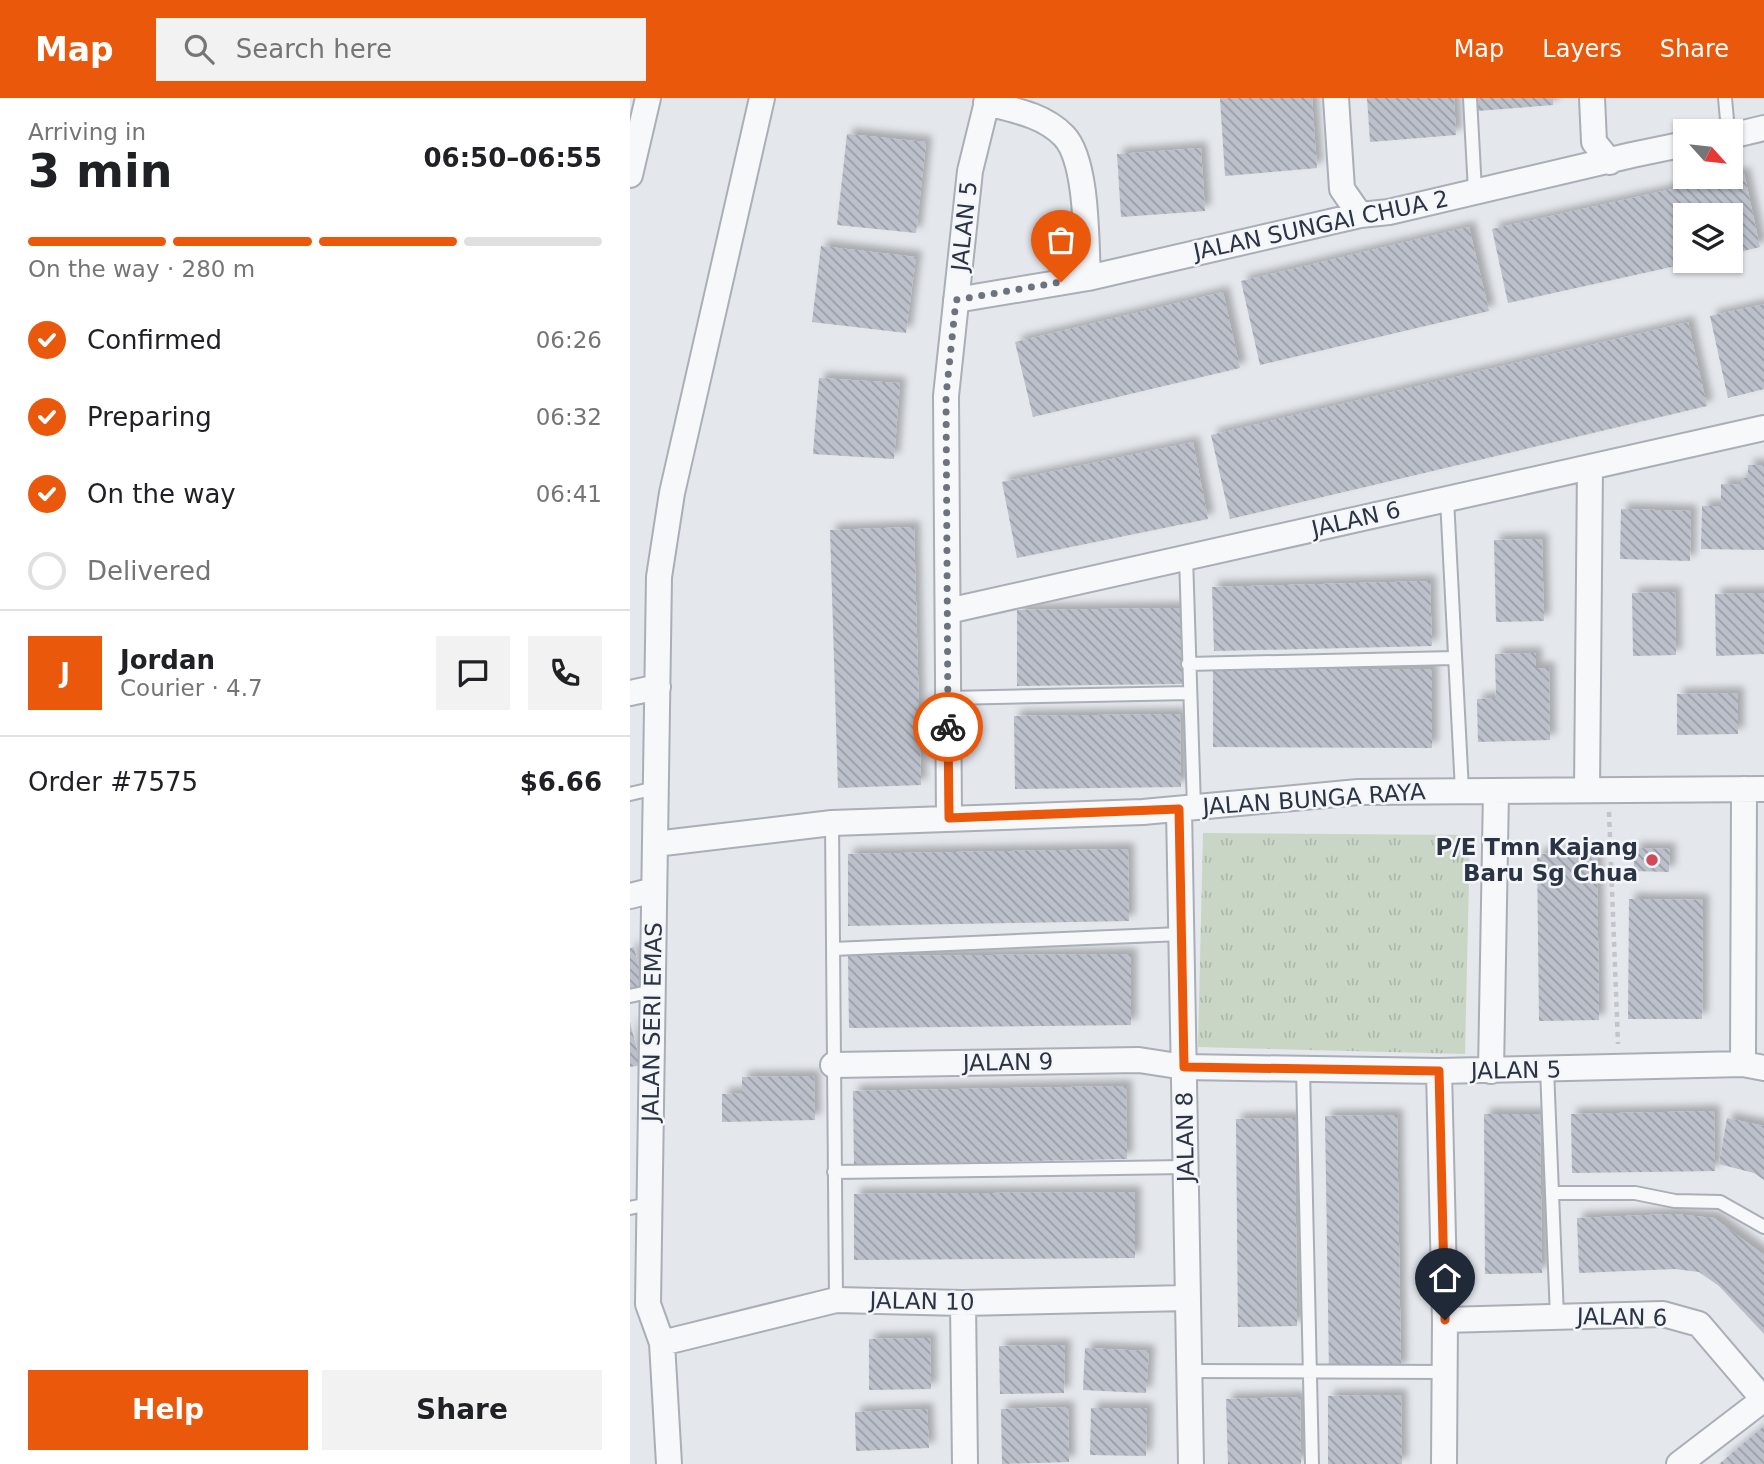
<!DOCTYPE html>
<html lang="en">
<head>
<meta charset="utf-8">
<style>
  :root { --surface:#fff; --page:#f2f2f2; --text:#202124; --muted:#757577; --line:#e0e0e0; --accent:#ea580c }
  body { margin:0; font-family:"DejaVu Sans",sans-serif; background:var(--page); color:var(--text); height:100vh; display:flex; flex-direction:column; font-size:26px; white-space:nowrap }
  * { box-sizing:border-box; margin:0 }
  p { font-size:23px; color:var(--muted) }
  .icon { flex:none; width:38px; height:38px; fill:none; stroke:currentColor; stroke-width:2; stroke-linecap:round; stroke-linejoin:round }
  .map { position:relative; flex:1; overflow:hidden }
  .panel { display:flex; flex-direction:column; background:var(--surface); width:630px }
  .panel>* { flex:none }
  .needle { width:46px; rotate:117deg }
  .fabs { position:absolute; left:1043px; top:21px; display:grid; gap:14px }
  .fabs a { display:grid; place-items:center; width:70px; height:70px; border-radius:0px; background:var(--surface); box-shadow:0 2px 5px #0004; font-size:35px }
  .pin { position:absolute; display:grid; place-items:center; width:60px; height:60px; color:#fff; margin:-72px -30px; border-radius:50% 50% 50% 0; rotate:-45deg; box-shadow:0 0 7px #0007 }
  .pin .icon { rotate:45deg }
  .courier { position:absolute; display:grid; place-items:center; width:70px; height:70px; margin:-35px; border:5px solid #ea580c; border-radius:50%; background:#fff; color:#222; box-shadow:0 2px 9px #0007 }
  .overview em { font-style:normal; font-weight:700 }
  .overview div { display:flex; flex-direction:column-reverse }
  .overview { display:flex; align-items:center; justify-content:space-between; height:119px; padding:0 28px }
  h1 { font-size:46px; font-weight:700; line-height:52px }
  .bar { display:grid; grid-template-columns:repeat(4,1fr); gap:10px 7px; align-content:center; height:84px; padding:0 28px }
  .bar i { height:9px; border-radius:5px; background:var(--line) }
  .bar .selected { background:var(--accent) }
  .bar p { grid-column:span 4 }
  .line { display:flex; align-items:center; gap:18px; padding:0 28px; border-top:2px solid var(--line) }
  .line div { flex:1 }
  .round { display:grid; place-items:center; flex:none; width:74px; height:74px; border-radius:0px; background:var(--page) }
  ol { padding:0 28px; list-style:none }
  li { display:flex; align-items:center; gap:21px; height:77px }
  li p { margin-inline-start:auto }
  li .icon { padding:7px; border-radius:50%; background:var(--accent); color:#fff; stroke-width:4 }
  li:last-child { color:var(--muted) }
  li i { width:38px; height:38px; border:4px solid var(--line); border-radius:50% }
  .button { display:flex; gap:14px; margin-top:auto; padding:14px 28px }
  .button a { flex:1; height:80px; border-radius:0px; background:var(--accent); color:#fff; font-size:28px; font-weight:700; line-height:80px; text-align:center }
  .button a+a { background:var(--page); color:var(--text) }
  header { display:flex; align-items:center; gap:42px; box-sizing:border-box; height:98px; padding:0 35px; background:var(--accent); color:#fff }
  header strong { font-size:33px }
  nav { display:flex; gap:38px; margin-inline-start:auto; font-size:24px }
  .search { width:490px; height:63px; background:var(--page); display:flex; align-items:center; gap:18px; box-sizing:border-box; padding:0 24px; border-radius:0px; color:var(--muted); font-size:26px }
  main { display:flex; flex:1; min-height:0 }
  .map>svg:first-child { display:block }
  .park { fill:url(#park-tufts) }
  .building { fill:url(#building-back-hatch); filter:url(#shadow) }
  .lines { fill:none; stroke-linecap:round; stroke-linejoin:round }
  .lane-casing { stroke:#a9aeb7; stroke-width:16 }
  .street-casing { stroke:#a9aeb7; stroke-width:28 }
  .path { stroke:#c2c5cb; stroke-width:4.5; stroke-dasharray:5 5; stroke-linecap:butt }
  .lane { stroke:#f7f8fa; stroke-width:12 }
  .street { stroke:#f7f8fa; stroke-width:24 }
  .done { stroke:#6c737f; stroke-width:7; stroke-dasharray:0 12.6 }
  .route { stroke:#ea580c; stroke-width:9 }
  .poi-dot { fill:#d1495b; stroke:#f4f6f9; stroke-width:2.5 }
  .labels { text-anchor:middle; stroke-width:5; stroke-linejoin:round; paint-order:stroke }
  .street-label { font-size:23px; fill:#2b3445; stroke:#f4f6f9 }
  .poi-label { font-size:23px; font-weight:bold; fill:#2b3445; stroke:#f4f6f9; text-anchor:end }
</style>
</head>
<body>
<header>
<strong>Map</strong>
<div class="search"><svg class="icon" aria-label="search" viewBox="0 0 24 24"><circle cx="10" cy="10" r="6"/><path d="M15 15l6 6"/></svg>Search here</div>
<nav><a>Map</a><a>Layers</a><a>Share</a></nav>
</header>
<main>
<section class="panel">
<div class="overview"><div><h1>3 min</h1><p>Arriving in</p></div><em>06:50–06:55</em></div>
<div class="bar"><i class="selected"></i><i class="selected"></i><i class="selected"></i><i></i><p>On the way · 280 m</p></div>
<ol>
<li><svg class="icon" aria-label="check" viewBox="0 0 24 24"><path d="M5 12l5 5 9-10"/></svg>Confirmed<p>06:26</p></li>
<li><svg class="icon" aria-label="check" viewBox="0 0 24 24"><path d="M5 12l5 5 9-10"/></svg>Preparing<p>06:32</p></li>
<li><svg class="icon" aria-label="check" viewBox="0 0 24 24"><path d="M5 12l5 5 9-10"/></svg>On the way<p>06:41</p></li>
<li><i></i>Delivered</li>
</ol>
<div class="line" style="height:126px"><b class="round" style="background:var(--accent);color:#fff">J</b><div><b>Jordan</b><p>Courier · 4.7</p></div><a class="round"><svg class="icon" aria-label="chat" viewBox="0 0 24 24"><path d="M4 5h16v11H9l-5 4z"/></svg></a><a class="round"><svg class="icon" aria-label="phone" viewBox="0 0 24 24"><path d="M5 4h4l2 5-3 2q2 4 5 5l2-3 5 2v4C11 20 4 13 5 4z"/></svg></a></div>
<div class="line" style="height:91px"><div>Order #7575</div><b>$6.66</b></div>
<div class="button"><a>Help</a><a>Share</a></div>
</section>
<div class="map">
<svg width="1134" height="1366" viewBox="0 0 1134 1366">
  <defs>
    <pattern id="park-tufts" width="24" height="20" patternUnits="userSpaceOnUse" patternTransform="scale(1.75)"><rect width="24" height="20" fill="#c9d6c5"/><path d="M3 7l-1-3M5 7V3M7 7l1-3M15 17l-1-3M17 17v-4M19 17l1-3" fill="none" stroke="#adb8ab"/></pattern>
    <pattern id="building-back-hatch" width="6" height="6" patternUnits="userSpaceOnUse" patternTransform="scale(1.75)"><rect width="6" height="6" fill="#bbc0ca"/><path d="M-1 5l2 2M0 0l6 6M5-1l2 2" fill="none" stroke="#989da6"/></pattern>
    <filter id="shadow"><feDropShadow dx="6" dy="-6" stdDeviation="3.5" flood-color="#0004"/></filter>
  </defs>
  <rect width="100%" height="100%" fill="#e4e7ec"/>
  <path class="park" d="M573,735L840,737L835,956L568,949Z"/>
  <path class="building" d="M590,0H682L687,70L595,78Z
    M737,0H824L826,37L740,44Z
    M847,0H923V7L847,13Z
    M217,36L296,44L286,135L207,127Z
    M571,50L575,113L491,119L487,56Z
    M1114,75L1130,149L1101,156V117H1055V163L1064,164L878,205L862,131Z
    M839,129L859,213L630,267L611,183Z
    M191,148L286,159L276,235L182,224Z
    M593,194L610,270L403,319L385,244Z
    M1134,206V291L1098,300L1080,218Z
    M1058,224L1077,308L600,421L581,337Z
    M189,280L270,285L264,361L183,356Z
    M563,344L578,421L387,460L372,384Z
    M1118,367H1134V452L1071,451L1072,408H1091V386L1111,387V380H1118Z
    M991,411L1061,413L1060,463L990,461Z
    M284,429L291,687L208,690L200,432Z
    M912,441L914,523L866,524L864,442Z
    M800,483L802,548L584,553L582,489Z
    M1045,494L1046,557L1003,558L1002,495Z
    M1134,495V556L1086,558L1085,496Z
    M551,510L552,586L387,588V512Z
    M906,555V570H919L920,642L848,644L847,601L866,600L865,556Z
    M583,571H802V650L583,649Z
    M1108,595V636L1047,637V596Z
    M550,616L551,689L385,691L384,618Z
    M1004,750L1040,751L1039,774L1004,773Z
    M498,751L499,823L218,828V756Z
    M967,755L969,922L909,923L907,756Z
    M999,801L1073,802L1072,921H998Z
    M4,849L14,890L0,894V850Z
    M501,856V927L219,930L218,858Z
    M0,924L11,967L0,969Z
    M184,978L185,1022L92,1024V996L112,995V979Z
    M496,988L497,1061L224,1067L223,993Z
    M1084,1013L1085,1073L942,1075L941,1016Z
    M854,1016H910L912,1175L855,1176Z
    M767,1017L771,1271L699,1273L695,1018Z
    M665,1020L667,1228L608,1229L606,1021Z
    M1097,1020L1134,1028V1082L1124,1075L1089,1066Z
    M505,1094V1160L224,1162V1096Z
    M1043,1116L1084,1120L1134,1157V1236L1089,1188L1069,1174L1045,1171L949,1175L947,1120Z
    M300,1240L301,1291L239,1292V1241Z
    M435,1247L434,1295L370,1296L369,1248Z
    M455,1250L519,1253L516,1295L453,1292Z
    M771,1297L772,1366H698V1298Z
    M670,1299L671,1366H598L596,1301Z
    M438,1309L439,1364L372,1366L371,1311Z
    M461,1310H517L516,1358L460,1357Z
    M297,1311L299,1350L226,1353L225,1314Z
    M1134,1328V1366H1089Z"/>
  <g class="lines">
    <g class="lane-casing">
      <path id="lane" d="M840,0L845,93
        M1095,0L1098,33
        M817,401L832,693
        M556,459L564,709
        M558,566L824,560
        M318,600L560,595
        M0,696L26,690
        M202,725L206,1202
        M203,851L551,836
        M0,898L23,893
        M673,971L682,1366
        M917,971L927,1219
        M204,1074L555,1069
        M922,1095H1005L1045,1103L1090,1104L1134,1129
        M0,1110L19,1106
        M559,1273L815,1274"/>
    </g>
    <g class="street-casing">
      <path id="street" d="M706,0L712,91L730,117
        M962,0L964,44L980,64
        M356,5C384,12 414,17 434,38C458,63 456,146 458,180
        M1101,38L1134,30
        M0,77L18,0
        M326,202L458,180L730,117L759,114L1002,57L1055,46
        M318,513L1134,330
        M0,595L28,589
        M957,692L960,369
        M549,711L561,1366
        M319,720L316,298L340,73L358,0
        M25,746L202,725L513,714L728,694L1134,691
        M0,798L24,792
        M1113,966L1114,691
        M203,967L509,962L554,969L809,973L1113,966L1134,970
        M809,973L815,1222L814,1366
        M861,973L866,693
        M333,1205L335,1366
        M815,1222L1033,1216L1069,1226L1133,1301
        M32,1245L206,1202L333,1205L557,1200
        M39,1366L32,1245L18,1206L29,479L42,395L132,0
        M1049,1366L1134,1301"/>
    </g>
    <path class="path" d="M979,714L988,946"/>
    <use href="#lane" class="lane"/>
    <use href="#street" class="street"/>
  </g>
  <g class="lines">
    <path class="done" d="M318,629L316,298L326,202L431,184"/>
    <path class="route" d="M318,629L319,720L549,711L554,969L809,973L815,1222"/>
  </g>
  <circle class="poi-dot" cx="1022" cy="762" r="7"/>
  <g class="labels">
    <g class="street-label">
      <text transform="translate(691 127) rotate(-12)" y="8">JALAN SUNGAI CHUA 2</text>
      <text transform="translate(334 128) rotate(-84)" y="8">JALAN 5</text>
      <text transform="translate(726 421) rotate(-13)" y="8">JALAN 6</text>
      <text transform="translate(684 701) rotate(-4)" y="8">JALAN BUNGA RAYA</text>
      <text transform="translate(22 924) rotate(-89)" y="8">JALAN SERI EMAS</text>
      <text transform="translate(378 964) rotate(-1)" y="8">JALAN 9</text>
      <text transform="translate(886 972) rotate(-1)" y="8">JALAN 5</text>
      <text transform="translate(555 1039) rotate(-91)" y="8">JALAN 8</text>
      <text transform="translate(292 1203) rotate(1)" y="8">JALAN 10</text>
      <text transform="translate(992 1219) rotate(1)" y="8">JALAN 6</text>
    </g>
    <g class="poi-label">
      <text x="1008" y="757">P/E Tmn Kajang<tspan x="1008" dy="26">Baru Sg Chua</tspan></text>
    </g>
  </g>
</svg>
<div class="fabs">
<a><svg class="needle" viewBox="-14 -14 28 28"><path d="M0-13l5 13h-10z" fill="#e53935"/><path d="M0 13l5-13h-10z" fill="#757577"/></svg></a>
<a><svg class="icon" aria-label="layers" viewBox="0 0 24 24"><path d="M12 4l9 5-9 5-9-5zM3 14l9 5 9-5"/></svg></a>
</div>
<div class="pin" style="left:431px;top:184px;background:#ea580c"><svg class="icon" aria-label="bag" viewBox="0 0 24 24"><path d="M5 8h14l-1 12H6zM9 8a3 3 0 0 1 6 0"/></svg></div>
<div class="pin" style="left:815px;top:1222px;background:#1f2937"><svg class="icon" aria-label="home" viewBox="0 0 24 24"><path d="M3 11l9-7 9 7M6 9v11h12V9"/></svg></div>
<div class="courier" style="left:318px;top:629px"><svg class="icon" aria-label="bike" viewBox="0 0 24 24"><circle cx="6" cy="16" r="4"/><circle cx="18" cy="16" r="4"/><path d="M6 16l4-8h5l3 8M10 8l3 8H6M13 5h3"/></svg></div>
</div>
</main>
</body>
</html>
